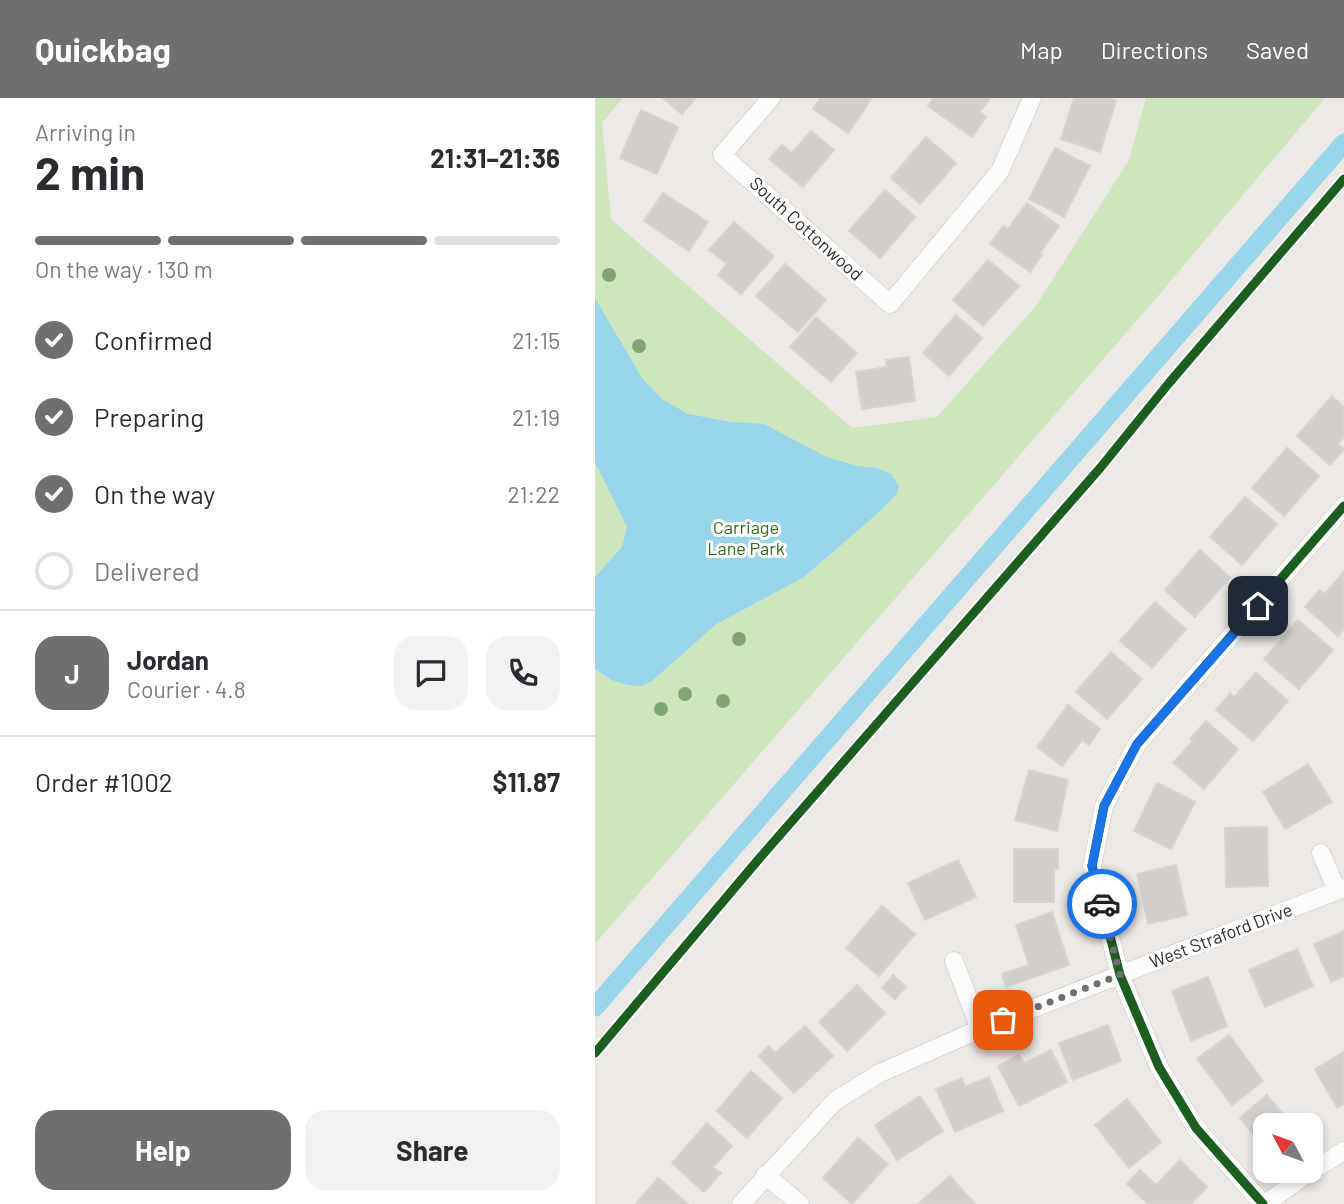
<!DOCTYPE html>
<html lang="en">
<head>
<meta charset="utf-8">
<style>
  :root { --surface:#fff; --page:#f2f2f3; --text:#2b2b33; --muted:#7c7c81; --line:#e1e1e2; --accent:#706f6e }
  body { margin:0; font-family:Barlow,sans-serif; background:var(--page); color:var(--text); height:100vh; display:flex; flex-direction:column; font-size:26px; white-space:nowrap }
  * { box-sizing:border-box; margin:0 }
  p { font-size:23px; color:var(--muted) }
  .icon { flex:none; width:38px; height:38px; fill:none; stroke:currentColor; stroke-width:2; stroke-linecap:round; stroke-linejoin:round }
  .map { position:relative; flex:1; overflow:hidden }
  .panel { display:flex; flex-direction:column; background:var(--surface); width:595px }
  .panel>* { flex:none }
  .needle { width:46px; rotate:311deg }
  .fabs { position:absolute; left:658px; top:1015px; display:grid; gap:14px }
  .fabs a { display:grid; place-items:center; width:70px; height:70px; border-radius:14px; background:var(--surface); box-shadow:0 4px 10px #0003; font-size:35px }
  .pin { position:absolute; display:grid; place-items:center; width:60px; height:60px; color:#fff; margin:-30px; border-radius:14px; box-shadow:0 4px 10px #0006 }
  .courier { position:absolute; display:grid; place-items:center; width:70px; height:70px; margin:-35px; border:5px solid #1a73e8; border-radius:50%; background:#fff; color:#222; box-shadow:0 2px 9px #0007 }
  .overview em { font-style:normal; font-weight:700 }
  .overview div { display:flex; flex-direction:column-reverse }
  .overview { display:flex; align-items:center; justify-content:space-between; height:119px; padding:0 35px }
  h1 { font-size:46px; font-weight:700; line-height:52px }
  .bar { display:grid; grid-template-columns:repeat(4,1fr); gap:10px 7px; align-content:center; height:84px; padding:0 35px }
  .bar i { height:9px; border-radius:5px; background:var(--line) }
  .bar .selected { background:var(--accent) }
  .bar p { grid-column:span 4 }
  .line { display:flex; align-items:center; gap:18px; padding:0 35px; border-top:2px solid var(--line) }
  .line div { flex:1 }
  .round { display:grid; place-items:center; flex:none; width:74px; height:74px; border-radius:21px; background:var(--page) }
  ol { padding:0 35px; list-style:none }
  li { display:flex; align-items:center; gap:21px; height:77px }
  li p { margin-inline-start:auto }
  li .icon { padding:7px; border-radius:50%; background:var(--accent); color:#fff; stroke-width:4 }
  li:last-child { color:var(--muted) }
  li i { width:38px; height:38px; border:4px solid var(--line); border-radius:50% }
  .primary-button { display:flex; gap:14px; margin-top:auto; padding:14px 35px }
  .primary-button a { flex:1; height:80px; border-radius:21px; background:var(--accent); color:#fff; font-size:28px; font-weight:700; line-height:80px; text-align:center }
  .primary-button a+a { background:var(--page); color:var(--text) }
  header { display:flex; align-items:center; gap:42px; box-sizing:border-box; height:98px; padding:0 35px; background:var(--accent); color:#fff }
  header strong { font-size:33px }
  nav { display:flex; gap:38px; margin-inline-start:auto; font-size:24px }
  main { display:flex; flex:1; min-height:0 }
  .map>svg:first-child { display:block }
  .green { fill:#cee6be }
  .water { fill:#99d6ec }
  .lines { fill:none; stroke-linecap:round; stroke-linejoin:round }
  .canal { stroke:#99d6ec; stroke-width:19 }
  .building { fill:#d1cecb; stroke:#d7d4d0; stroke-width:2 }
  .minor-casing { stroke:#c5c4c5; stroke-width:19 }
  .minor { stroke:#fcfcfb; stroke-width:18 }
  .cycleway-casing { stroke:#fff; stroke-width:13 }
  .cycleway { stroke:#1b5e20; stroke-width:9 }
  .tree { fill:#82a575 }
  .done { stroke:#706f6e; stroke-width:7; stroke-dasharray:0 12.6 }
  .route { stroke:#1a73e8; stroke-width:9 }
  .labels { text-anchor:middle; stroke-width:6; stroke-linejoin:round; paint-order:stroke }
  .street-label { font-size:18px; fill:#2e2e2e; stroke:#fff }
  .park-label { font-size:18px; fill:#2c6e1b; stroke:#fff }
</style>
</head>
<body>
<header>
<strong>Quickbag</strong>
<nav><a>Map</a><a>Directions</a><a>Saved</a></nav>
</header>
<main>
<section class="panel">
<div class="overview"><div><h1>2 min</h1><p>Arriving in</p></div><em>21:31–21:36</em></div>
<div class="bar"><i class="selected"></i><i class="selected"></i><i class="selected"></i><i></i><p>On the way · 130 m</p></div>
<ol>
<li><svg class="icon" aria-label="check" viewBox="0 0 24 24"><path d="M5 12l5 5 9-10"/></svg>Confirmed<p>21:15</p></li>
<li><svg class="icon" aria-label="check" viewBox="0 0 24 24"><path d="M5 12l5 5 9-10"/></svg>Preparing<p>21:19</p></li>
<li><svg class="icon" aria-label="check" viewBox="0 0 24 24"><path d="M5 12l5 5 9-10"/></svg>On the way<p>21:22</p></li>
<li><i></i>Delivered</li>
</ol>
<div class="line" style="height:126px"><b class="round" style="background:var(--accent);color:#fff">J</b><div><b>Jordan</b><p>Courier · 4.8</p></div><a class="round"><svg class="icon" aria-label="chat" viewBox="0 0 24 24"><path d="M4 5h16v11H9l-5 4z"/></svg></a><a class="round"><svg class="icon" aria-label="phone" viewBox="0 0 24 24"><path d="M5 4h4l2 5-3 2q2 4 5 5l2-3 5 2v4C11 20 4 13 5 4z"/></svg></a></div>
<div class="line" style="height:91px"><div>Order #1002</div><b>$11.87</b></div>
<div class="primary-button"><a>Help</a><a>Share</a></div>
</section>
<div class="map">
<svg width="749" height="1106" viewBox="0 0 749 1106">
  <rect width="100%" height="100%" fill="#ece8e4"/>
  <path class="green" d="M0,0H28L7,25L16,121L257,330L342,319L440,209L534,62L551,0H730L563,198L0,846Z"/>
  <path class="water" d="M0,200L47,280L67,301L93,316L137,324L169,326L232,359L262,368L282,370L296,376L304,388L302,396L283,415L209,479L120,527L57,583L46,588L32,587L17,582L0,571V479L27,449L32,429L0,364Z"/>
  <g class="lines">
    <path class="canal" d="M0,909L749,45"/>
  </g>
  <path class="building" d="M68,0H101L87,16Z
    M225,0H277L253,35L218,11Z
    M338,0H395L385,14L391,19L377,39L333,8Z
    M479,0H513L521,3L505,54L466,41Z
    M46,12L83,29L62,76L25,60Z
    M216,33L239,52L208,89L174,61L187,47L197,55Z
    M331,39L361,65L325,106L296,80Z
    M460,50L495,68L469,119L434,101Z
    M290,92L320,119L285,160L254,133Z
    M68,95L113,124L94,153L49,123Z
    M432,105L464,128L445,155L447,157L435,174L395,146L408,128L413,131Z
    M139,124L179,158L146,196L123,177L132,166L114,152Z
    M393,162L424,188L388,228L358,202Z
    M190,166L231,202L203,234L161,198Z
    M361,217L387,240L354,278L328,255Z
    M221,219L262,255L236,284L195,249Z
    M314,259L320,303L267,311L261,274L292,269L291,262Z
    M737,298L749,309V339L743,346L749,351L735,367L702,338Z
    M692,350L724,378L689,418L657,390Z
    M650,399L682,426L647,467L615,439Z
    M605,452L635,479L600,519L570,492Z
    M749,473V531L743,538L710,509L725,492L730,496Z
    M560,504L591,531L557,570L525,543Z
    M703,522L738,552L704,591L669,561Z
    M516,554L547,581L512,621L481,594Z
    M661,575L693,603L658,643L621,612L635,595L639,599Z
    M473,607L505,631L494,647L487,642L467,668L442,649Z
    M611,623L643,651L609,691L578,665L598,643L595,641Z
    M713,666L737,704L690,731L668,694Z
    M434,672L473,682L462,733L420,722Z
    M562,685L600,704L576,751L539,733Z
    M672,729L673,788L631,789L630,730Z
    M419,751H463V771H459V804H419Z
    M363,762L381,799L330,822L313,785Z
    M581,767L592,817L553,826L542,776Z
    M287,808L320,836L284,878L251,850Z
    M457,814L474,867L411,889L407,876L434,867L421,827Z
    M749,833V878L736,884L719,846Z
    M702,851L718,888L670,909L654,872Z
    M298,877L311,889L300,901L287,890Z
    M613,879L632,928L596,943L577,893Z
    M262,887L290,915L252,953L224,924Z
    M513,927L526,963L478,982L464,945Z
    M210,928L238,958L199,995L164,958L174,948L180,955Z
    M634,937L668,983L637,1007L602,961Z
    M456,952L472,984L424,1008L403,968L424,957L429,965Z
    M749,954V1006L742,1010L720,971Z
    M156,973L187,1000L152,1040L122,1013Z
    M394,979L408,1013L360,1034L341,991L367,980L370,989Z
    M672,997L697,1027H670V1051L645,1020Z
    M325,998L348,1033L302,1062L280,1027Z
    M532,1001L566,1044L534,1070L500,1027Z
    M112,1025L137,1048L118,1069L126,1075L109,1094L77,1065Z
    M263,1040L293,1066L257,1106L228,1080Z
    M585,1062L612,1089L596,1106H553L532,1086L545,1072L561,1087Z
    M355,1078L380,1106H323Z
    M63,1080L93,1106H41Z"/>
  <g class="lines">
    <g class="minor-casing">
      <path id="minor" d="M176,0L127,57L295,206L405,73L437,0
        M726,755L742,793
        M359,863L385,931
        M716,1073L749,1053
        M170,1077L205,1106
        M146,1106L240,1003L285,975L385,931L749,790
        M668,1106L601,1030L564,969L525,877L497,768L509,708L542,646L749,408
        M670,1106L716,1073"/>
    </g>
    <use href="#minor" class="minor"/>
    <g class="cycleway-casing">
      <path id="cycleway" d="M0,955L163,762L506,369L574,285L749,81
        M668,1106L601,1030L564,969L525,877L497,768L509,708L542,646L749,408"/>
    </g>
    <use href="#cycleway" class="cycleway"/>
  </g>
  <g class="tree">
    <circle cx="14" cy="177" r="7"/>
    <circle cx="44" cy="248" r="7"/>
    <circle cx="144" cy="541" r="7"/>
    <circle cx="90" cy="596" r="7"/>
    <circle cx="128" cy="603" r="7"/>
    <circle cx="66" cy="611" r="7"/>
  </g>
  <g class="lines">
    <path class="done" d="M408,922L525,877L507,806"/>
    <path class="route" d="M507,806L497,768L509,708L542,646L663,508"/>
  </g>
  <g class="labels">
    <g class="street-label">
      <text transform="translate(211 131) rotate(42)" y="6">South Cottonwood</text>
      <text transform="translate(626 838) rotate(-21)" y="6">West Straford Drive</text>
    </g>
    <g class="park-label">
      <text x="151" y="436">Carriage<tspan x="151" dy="21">Lane Park</tspan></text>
    </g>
  </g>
</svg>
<div class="fabs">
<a><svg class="needle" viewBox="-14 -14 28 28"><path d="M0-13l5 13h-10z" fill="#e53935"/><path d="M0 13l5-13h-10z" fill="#7c7c81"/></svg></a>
</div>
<div class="pin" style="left:408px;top:922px;background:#ea580c"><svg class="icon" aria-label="bag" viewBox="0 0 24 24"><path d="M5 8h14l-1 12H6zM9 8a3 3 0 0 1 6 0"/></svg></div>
<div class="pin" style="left:663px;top:508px;background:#1f2937"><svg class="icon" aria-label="home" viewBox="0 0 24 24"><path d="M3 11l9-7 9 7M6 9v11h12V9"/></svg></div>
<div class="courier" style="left:507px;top:806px"><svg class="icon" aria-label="car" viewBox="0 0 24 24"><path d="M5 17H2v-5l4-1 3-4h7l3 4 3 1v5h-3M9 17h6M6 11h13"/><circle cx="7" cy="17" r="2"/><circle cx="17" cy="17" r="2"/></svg></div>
</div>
</main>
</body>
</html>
